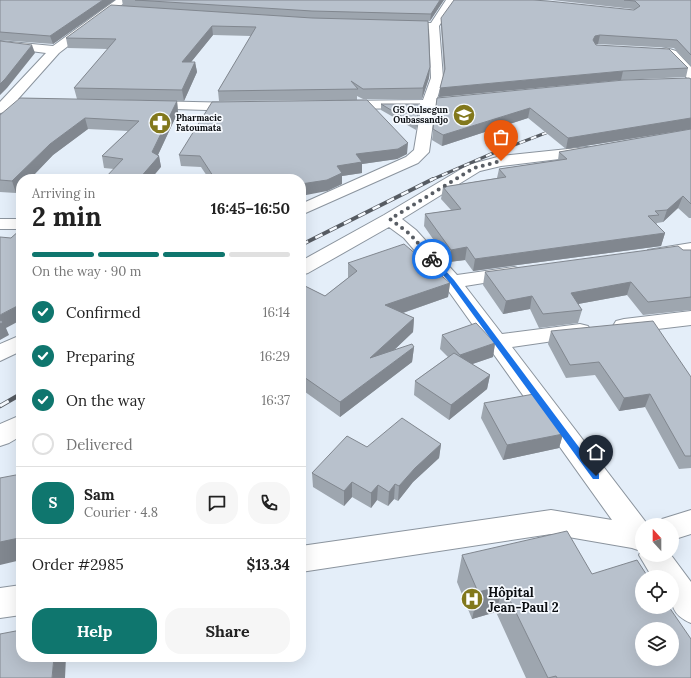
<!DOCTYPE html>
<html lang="en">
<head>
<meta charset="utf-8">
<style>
  :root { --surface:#fff; --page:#f6f6f6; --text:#222; --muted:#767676; --line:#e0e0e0; --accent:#0f766e }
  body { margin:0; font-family:Lora,serif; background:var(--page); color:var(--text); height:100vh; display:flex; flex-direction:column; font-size:15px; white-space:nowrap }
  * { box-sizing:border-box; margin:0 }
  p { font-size:13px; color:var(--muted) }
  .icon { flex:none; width:22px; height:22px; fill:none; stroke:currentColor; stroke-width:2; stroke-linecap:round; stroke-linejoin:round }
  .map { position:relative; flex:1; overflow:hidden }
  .side { position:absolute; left:16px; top:174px; width:290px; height:488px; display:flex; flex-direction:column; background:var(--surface); border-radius:16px; box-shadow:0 4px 16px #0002 }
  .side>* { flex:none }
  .needle { width:26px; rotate:339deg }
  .fabs { position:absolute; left:635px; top:518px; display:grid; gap:8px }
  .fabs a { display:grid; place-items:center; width:44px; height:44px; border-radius:50%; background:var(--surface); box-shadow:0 4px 16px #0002; font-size:20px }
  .pin { position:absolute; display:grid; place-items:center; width:34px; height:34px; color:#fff; margin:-41px -17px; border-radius:50% 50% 50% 0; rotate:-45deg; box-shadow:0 0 4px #0007 }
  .pin .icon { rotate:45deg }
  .courier { position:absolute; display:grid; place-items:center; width:40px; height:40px; margin:-20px; border:3px solid #1a73e8; border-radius:50%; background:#fff; color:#222; box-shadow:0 1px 5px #0007 }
  .headline em { font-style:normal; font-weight:700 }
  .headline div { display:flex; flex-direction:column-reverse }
  .headline { display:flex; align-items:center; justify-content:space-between; height:68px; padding:0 16px }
  h1 { font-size:26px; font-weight:700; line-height:30px }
  .bar { display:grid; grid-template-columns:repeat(4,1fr); gap:6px 4px; align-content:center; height:48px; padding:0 16px }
  .bar i { height:5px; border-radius:3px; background:var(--line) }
  .bar .selected { background:var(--accent) }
  .bar p { grid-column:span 4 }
  .line { display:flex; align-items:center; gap:10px; padding:0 16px; border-top:1px solid var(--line) }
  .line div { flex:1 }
  .round { display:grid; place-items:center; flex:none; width:42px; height:42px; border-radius:16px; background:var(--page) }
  ol { padding:0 16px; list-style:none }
  li { display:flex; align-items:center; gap:12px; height:44px }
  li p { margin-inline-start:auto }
  li .icon { padding:4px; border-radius:50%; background:var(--accent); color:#fff; stroke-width:4 }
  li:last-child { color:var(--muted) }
  li i { width:22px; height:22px; border:2px solid var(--line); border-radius:50% }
  .action { display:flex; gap:8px; margin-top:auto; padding:8px 16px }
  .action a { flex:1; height:46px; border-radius:16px; background:var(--accent); color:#fff; font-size:16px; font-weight:700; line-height:46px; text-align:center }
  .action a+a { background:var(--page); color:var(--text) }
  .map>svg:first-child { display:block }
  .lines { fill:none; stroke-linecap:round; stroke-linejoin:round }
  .minor-casing { stroke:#8b949e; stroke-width:2 }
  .minor { fill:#fff; fill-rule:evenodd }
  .rail-far2-casing { stroke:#565b62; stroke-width:3 }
  .rail-far1-casing { stroke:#565b62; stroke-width:4 }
  .rail-casing { stroke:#565b62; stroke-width:4.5 }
  .rail-far2 { stroke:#f6faff; stroke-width:2; stroke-dasharray:6; stroke-linecap:butt }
  .rail-far1 { stroke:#f6faff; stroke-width:2.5; stroke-dasharray:8; stroke-linecap:butt }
  .rail { stroke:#f6faff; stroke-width:3; stroke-dasharray:10; stroke-linecap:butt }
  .wall { fill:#9ea6af }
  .shaded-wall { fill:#81878f }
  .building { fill:#b8c1cc; stroke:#81878f; fill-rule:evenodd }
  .route { fill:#1a73e8 }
  .done { stroke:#585d64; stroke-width:4; stroke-dasharray:0 7.2 }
  .labels { text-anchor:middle; stroke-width:3.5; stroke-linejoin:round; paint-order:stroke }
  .far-poi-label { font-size:9px; font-weight:bold; fill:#0c0f13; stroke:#f6faff; text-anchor:end }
  .near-poi-label { font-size:13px; font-weight:bold; fill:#0c0f13; stroke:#f6faff; text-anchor:start }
</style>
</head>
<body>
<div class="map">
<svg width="691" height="678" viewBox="0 0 691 678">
  <rect width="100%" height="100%" fill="#e4eef9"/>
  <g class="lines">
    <g class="minor-casing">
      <path id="minor" d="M116,0H128L59,53L18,99L50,100L52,103L50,106L10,107L6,112L0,113V102L46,53L0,47V41L53,46Z
        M446,0H456L439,26L443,78L437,99L467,97L472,98L474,101L472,104L467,105L435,108L429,152L418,163L301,215V204L406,157L414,150L421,108L341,109L336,108L334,105L336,102L341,101L423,100L431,78L429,29L399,28L394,25L399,22L431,23Z
        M666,48L676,51L691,67V79L687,78L668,57L662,55L660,52L662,49Z
        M147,101L239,103L244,104L246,107L244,110L239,111L142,108L140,105L142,102Z
        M587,147L592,149L595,152L592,155L501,166L480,171L402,219L416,230L457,275L514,267L521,269L524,273L521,277L465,286L502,334L580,324L588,326L591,331L588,336L512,347L648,525H642V555H671L691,582V623C667,613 672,599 672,577H652L639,555L641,551L632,548L551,534L301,572V546L551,510L612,520L445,286L404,238L389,227L308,273L301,275V261L384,215L468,165L501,156Z
        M0,219H21V229H0Z
        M691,243V255L655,260L648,258L645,254L648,250Z
        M691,311V325L624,333L616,331L613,326L616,321L624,319Z
        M21,335V351L0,361V344Z
        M21,415V436L9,443L0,446V424Z
        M691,510V534L672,540V525H659L662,519Z
        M21,585V615L0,618V588Z"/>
    </g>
    <use href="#minor" class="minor"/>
    <g class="rail-far2-casing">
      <path id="rail-far2" d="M431,180L491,154L556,129"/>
    </g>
    <g class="rail-far1-casing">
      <path id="rail-far1" d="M301,245L433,179"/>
    </g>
    <g class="rail-casing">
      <path id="rail" d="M0,406L21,394"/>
    </g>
    <use href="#rail-far2" class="rail-far2"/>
    <use href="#rail-far1" class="rail-far1"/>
    <use href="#rail" class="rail"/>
  </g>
  <path class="wall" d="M0,0H115L53,44L0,40Z
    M122,0H444L430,21H428L430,67L429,78L422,99H363L357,96V100L219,101L218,91L251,36L213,35L191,62H195L197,72L184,101L77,99L74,88L108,49L68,48L66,38L123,6Z
    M552,0H691V66L674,48L598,44H595L596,45L688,68L686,77L621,80L439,97L440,88L444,73L441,26V18L634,10L633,9Z
    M691,79V129L566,149L528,118L442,146L432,140L437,98Z
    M177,101L178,112L158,155L159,156L161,167L114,169L104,168L102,156L128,131L88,129L53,155L30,179H21V188L16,193L0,192V115Z
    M381,104L419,110L416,130L381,110Z
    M691,129V218H689L678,208L663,222L657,223L656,225L665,233L661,246L473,271L465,260L449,262L424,226L425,214L451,210L441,199L443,187L497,178L499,169L558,160L559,152Z
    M407,154L397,159L362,164V173L342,176V184L327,191L301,179H209L201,167L181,166L179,155Z
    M691,250V310L643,315L627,295L578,304L582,310L578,323L539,328L530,309L503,314L483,285L485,272Z
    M348,263L450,283L448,297L403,313L414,318L413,332L394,350L414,347L412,362L340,417L301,389V284L325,296L349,277H348Z
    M551,331L691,377V468L679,469L645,407L619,411L595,375L566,378L548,344Z
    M442,335L495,343L493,357L472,364L490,375L487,389L449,420L414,395L415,381L448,357L440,349Z
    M484,403L563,434L559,448L503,460L481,418Z
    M441,444L439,458L413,482L398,501L394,499L388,506L377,500L371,508L352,497L344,506L313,487L312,473L367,447Z
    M462,555L592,574L691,678H526L496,612L472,619L457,582Z"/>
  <path class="shaded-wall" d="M103,0H115L53,44L50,36Z
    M440,0H444L430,21L431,14Z
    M212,26L213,35L183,72L182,62Z
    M600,35L598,44L594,45L593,40L595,36Z
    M32,45L35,53L7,88L0,95V84Z
    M195,62L197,72L184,101L182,90Z
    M430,67L429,78L422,99L423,88Z
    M623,71L621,80L439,97L440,88Z
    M177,101L178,112L156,159L159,156L161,167L151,179H139Z
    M420,104L419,110L416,130V125Z
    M530,108L528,118L442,146L443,135Z
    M85,118L88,129L53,155L30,179H21V188L16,193L12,181L50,144Z
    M691,118V129L566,149L568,138Z
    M408,143L407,154L397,159L362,164V173L342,176V184L327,191L301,196V184L337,166L356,154Z
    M683,196L678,208L663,222L667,210Z
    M665,233L661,246L473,271L475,259Z
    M467,247L465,260L449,262L451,250Z
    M631,282L627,295L567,306L571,293Z
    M450,283L448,297L385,319V305Z
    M532,296L530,309L503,314L506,301Z
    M21,304V320L6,328L9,335L0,340V315Z
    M414,318L413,332L370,373V358Z
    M495,343L493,357L458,369L460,355Z
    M414,347L412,362L340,417V402Z
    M490,375L487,389L449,420L451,405Z
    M650,394L645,407L619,411L624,398Z
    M563,434L559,448L503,460L507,445Z
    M441,444L439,458L413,482L398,501L399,486L415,468Z
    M352,482V497L344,506V491Z
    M395,484L394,499L388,506L389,492Z
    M378,485L377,500L371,508V493Z
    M21,517V560L0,565V542Z
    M503,586L496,612L472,619L478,592Z
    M54,657H66L65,678H52Z"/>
  <path class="building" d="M0,0H103L50,36L0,32Z
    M135,0H440L431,14L312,11Z
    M454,0H533L548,1L634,10L640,6L635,1L624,0H691V55L677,40L600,35L595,36L593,40L596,45L669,49L688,68L623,71L440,88L445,69L441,18Z
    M111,5L312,18L428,21L430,67L423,88L363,89L351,81L358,89L218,91L256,27L212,26L182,62H195L182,90L74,88L116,39L66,38Z
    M0,41L32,45L5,79L0,84Z
    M689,78L691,79V118L568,138L530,108L443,135L433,129L437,98L624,80Z
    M20,98L177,101L152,152L159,156L139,179H104L123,159L102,156L139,121L85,118L50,144L12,181L0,180V115Z
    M367,100L408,143L398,149L356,154L362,162L337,166L342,173L327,180L301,184V179H215L200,156L179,155L212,102Z
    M381,104H420L416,125Z
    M691,129V204L683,196L667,210L655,211L659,215L648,216L665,233L475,259L467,247L451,250L425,214L461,209L443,187L506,177L499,169L567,159L559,152Z
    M21,229V304L0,315V237L11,238Z
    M404,244L450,283L385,305L414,318L370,358L412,344L414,347L340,402L301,375V284L325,296L357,271L348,263Z
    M678,246L683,250H691V297L648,302L631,282L571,293L582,310L543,314L532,296L506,301L485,272Z
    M0,320L3,322L0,324Z
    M653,321L691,377V456H685L650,394L624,398L599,362L570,365L551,331Z
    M476,323L495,343L460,355L442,335Z
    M454,353L490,375L451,405L415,381Z
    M534,394L563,434L507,445L484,403Z
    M402,418L441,444L415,468L399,486L395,484L389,492L378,485L371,493L352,482L344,491L312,473L347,436L367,447Z
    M21,474V517L19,538L0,542V478Z
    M567,531L592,574L637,560L648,577H642V607H669L691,639V678H557L556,676L548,678L503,586L478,592L462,555ZM642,629H672V659H642Z
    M21,630V657H54L52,678H0V634Z"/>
  <path class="route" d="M430,258H434L454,280L599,474V479H593L450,283L430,260Z"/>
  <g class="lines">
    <path class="done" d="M432,259L410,234L390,219L474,168L501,161"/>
  </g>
  <defs>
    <g id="school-disc" transform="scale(1.15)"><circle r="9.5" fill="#82781c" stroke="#f6faff"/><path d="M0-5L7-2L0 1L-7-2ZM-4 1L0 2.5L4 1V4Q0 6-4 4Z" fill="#fff"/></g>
    <g id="pharmacy-disc" transform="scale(1.15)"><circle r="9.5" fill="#82781c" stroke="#f6faff"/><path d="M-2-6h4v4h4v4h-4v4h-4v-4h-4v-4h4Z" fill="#fff"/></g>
    <g id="hospital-disc" transform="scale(1.15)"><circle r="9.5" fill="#82781c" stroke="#f6faff"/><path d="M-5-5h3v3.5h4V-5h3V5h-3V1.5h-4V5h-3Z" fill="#fff"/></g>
  </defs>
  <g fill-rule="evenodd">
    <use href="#school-disc" x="464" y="115"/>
    <use href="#pharmacy-disc" x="160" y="123"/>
    <use href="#hospital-disc" x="472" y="599"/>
  </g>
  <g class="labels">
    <g class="far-poi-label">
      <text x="448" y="113">GS Oulsegun<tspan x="448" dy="10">Oubassandjo</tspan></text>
      <text x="176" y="121" text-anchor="start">Pharmacie<tspan x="176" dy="10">Fatoumata</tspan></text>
    </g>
    <g class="near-poi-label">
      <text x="488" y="597">Hôpital<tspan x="488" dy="15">Jean-Paul 2</tspan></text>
    </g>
  </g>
</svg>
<div class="fabs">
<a><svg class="needle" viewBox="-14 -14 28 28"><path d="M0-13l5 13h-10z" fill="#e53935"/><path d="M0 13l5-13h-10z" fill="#767676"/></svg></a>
<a><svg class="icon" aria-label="locate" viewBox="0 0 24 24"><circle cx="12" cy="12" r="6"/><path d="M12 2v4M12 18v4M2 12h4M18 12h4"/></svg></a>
<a><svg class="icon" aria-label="layers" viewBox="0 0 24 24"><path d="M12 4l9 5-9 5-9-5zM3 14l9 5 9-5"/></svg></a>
</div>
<div class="pin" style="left:501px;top:161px;background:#ea580c"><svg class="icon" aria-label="bag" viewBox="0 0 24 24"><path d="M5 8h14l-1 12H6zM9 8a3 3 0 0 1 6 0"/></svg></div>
<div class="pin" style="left:596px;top:476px;background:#1f2937"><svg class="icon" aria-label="home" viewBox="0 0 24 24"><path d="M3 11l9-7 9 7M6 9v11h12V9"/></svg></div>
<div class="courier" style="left:432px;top:259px"><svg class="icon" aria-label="bike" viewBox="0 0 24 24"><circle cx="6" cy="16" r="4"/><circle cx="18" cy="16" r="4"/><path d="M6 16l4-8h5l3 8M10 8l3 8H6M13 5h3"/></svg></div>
<section class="side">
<div class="headline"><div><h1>2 min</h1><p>Arriving in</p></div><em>16:45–16:50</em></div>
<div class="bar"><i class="selected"></i><i class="selected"></i><i class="selected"></i><i></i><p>On the way · 90 m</p></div>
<ol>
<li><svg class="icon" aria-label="check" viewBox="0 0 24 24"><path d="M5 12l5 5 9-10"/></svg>Confirmed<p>16:14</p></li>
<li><svg class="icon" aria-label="check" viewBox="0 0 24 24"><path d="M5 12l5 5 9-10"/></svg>Preparing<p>16:29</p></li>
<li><svg class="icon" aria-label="check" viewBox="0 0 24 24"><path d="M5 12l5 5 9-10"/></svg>On the way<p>16:37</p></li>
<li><i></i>Delivered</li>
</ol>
<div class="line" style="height:72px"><b class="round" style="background:var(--accent);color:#fff">S</b><div><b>Sam</b><p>Courier · 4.8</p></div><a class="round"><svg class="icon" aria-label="chat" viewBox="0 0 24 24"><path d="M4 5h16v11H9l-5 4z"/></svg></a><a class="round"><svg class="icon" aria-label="phone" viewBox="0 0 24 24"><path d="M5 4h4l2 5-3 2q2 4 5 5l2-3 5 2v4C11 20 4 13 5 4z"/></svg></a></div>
<div class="line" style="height:52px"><div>Order #2985</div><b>$13.34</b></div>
<div class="action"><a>Help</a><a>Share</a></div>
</section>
</div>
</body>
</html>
